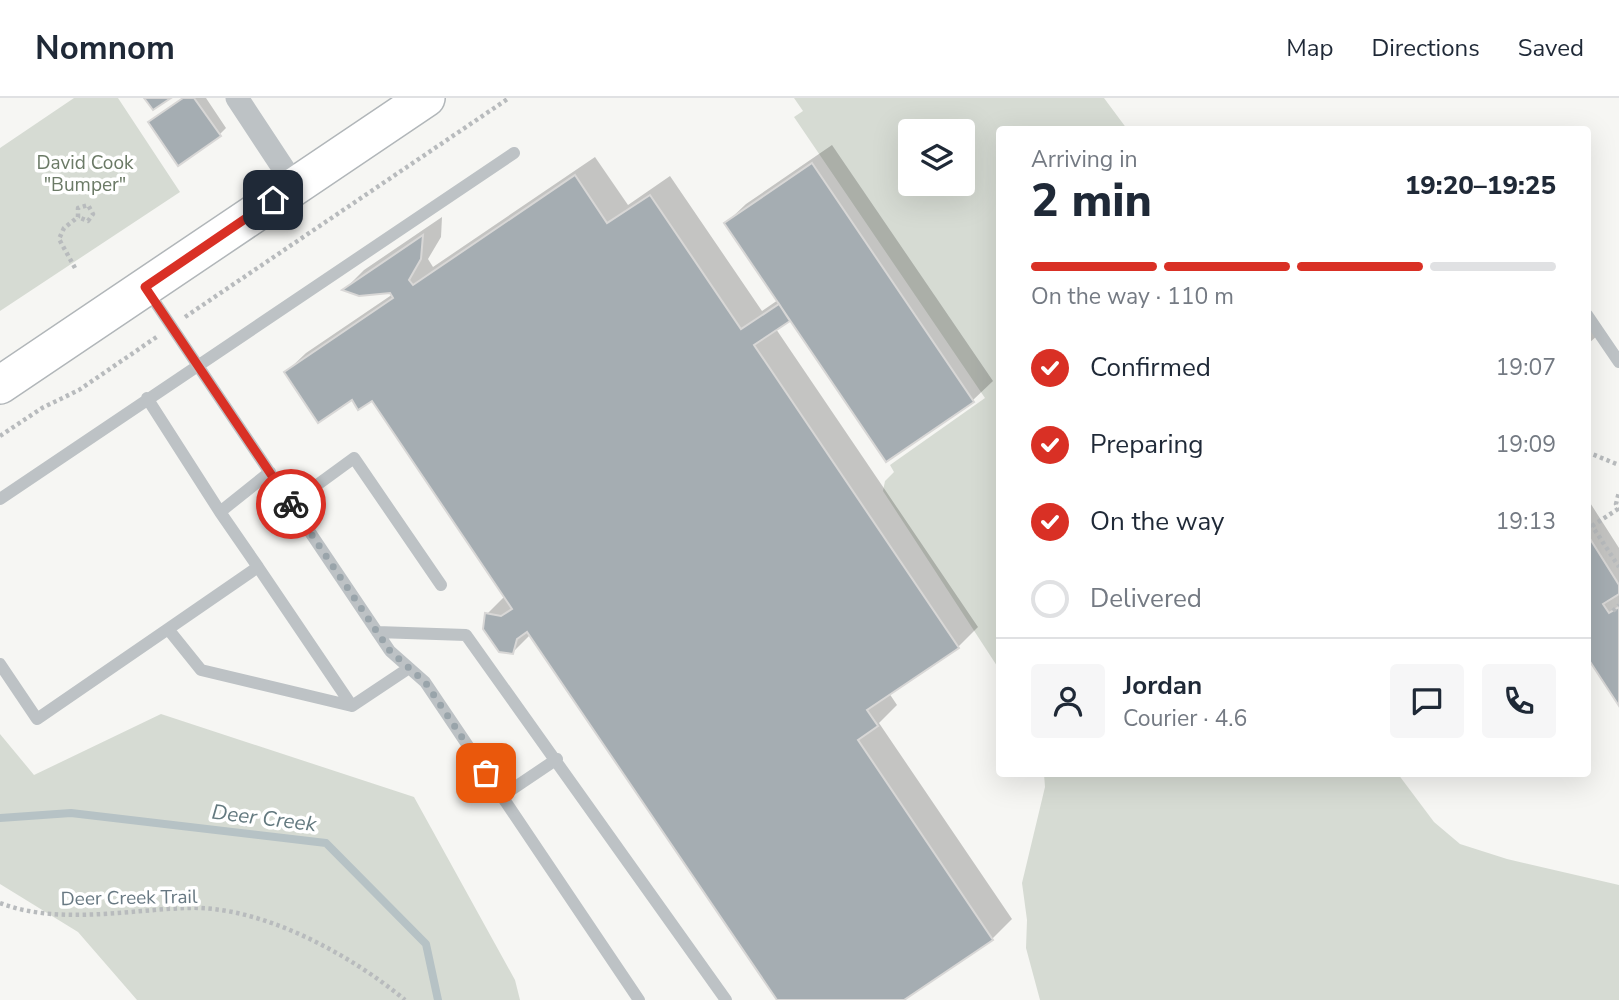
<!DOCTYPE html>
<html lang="en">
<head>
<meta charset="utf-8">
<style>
  :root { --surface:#fff; --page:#f6f6f7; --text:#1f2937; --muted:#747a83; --line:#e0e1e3; --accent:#d93025 }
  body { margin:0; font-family:"Nunito Sans",sans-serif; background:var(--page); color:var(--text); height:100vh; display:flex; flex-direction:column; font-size:26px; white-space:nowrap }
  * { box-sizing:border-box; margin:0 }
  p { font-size:23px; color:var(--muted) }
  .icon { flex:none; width:38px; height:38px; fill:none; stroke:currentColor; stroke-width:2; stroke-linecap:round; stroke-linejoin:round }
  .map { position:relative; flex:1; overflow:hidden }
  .panel { position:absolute; left:996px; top:28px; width:595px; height:651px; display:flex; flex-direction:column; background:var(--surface); border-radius:7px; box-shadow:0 7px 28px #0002 }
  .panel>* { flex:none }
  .buttons { position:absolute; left:898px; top:21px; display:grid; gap:14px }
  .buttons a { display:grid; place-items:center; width:77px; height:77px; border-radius:7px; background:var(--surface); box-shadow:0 7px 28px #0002; font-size:35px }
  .pin { position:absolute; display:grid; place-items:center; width:60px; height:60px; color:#fff; margin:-30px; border-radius:14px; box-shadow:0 4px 10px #0006 }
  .courier { position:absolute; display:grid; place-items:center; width:70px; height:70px; margin:-35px; border:5px solid #d93025; border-radius:50%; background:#fff; color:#222; box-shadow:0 2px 9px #0007 }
  .summary em { font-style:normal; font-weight:800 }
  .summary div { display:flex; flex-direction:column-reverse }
  .summary { display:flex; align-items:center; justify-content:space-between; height:119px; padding:0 35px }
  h1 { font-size:46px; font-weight:800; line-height:52px }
  .bar { display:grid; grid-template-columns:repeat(4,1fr); gap:10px 7px; align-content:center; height:84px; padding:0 35px }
  .bar i { height:9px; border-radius:5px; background:var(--line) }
  .bar .active { background:var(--accent) }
  .bar p { grid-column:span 4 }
  .line { display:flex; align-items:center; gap:18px; padding:0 35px; border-top:2px solid var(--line) }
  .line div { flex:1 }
  .round { display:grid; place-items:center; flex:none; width:74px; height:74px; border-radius:7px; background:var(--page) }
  ol { padding:0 35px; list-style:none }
  li { display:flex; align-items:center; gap:21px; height:77px }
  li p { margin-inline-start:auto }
  li .icon { padding:7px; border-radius:50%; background:var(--accent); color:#fff; stroke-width:4 }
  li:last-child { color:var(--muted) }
  li i { width:38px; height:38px; border:4px solid var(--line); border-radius:50% }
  header { display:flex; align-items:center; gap:42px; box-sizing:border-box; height:98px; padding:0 35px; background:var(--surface); border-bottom:2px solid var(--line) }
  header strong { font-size:33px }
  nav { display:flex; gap:38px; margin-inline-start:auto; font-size:24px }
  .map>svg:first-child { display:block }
  .green { fill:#d6dbd3; fill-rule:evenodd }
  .shadow { fill:#0003 }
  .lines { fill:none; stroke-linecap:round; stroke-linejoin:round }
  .stream { stroke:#b6c2c5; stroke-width:8 }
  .building { fill:#a5adb2; stroke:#d8d7d6; stroke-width:2 }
  .primary-casing { stroke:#b1b6b9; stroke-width:40 }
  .path { stroke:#b8bbbd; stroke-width:4.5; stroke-dasharray:3.5 3.5; stroke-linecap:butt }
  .service { stroke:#bdc2c5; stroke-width:12 }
  .minor { stroke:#bdc2c5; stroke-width:23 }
  .primary { stroke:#fff; stroke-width:37 }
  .done { stroke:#99a4aa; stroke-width:7; stroke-dasharray:0 12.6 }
  .route { stroke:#d93025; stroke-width:9 }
  .labels { text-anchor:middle; stroke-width:7; stroke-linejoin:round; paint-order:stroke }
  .park-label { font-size:19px; fill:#6b7a66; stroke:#fff }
  .street-label { font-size:19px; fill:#677882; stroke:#fff }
  .water-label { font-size:21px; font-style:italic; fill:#63797f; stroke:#fff }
</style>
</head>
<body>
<header>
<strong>Nomnom</strong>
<nav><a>Map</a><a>Directions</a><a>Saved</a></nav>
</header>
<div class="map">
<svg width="1619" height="902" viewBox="0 0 1619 902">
  <rect width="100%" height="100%" fill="#f6f6f3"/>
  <path class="green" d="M74,0H118L180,94L0,213V50Z
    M794,0H1104L1127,31L999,32V571L883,393L885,383L894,374L890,367L985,300L794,19L803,13ZM962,33V86H910V33Z
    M161,616L414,699L515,882L520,902H137L78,834L0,786V636L34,677Z
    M1044,676H1398L1434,724L1460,746L1507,761L1619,787V902H1040L1026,850L1027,822L1022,785L1045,689Z"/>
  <path class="shadow" d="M182,0H206L226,30L219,37L150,24Z
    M832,47L993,283L973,302L791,221L776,231L978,529L958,549L889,595L897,607L879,625L1012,821L992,841L901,902H779L531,536L513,554L487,516L505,498L372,301L352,300L286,274L306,255L393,196L390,193L345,191L364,172L442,119L441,139L428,161L433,169L595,59L628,107L670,78L762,213L778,202L726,125L746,106Z
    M1587,217L1599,236L1587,247Z
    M1587,400L1619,450V605L1587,556Z"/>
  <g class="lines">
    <path class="stream" d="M0,720L71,715L326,745L426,846L438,902"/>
  </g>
  <path class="building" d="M144,0H171L153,12Z
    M183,0H194L221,38L178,68L148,24Z
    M812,65L974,304L886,364L724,125Z
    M575,77L607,125L650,97L741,231L779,206L790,223L754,247L959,550L867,612L878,628L858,642L993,842L904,902H777L527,534L517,541L513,556L499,554L483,531L485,515L501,518L512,511L372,303L358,312L352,302L318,325L284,274L393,200L390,195L359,198L342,192L423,137L421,161L409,182L413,187Z
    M1587,436L1619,487V496L1603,506L1609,515L1619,509V608L1587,559Z"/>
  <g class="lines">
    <g class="primary-casing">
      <path id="primary" d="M0,287L426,0"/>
    </g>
    <path class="path" d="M75,170L59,141L64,130L78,119V110L88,107L93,116L88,123L78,119
      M185,219L509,0
      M0,338L42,310L79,292L158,238
      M1587,354L1619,367
      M1619,413L1616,406L1619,394
      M1587,420L1619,469
      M1592,428L1618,411
      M1613,513L1619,507
      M0,805C57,827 127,812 187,810C260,807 350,856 405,902"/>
    <path class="service" d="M147,192L390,553L425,584L639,902
      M1587,217L1619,264
      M147,300L220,414
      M0,401L514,55
      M291,406L354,360L441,487
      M258,469L352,608
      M168,531L258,469L220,414L270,374
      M377,534L466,537L726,902
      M0,566L37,621L168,531L201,572L352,608L409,570
      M502,698L557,661"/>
    <path class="minor" d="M237,0L295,88"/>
    <use href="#primary" class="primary"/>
  </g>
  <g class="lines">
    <path class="done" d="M291,406L390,553L425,584L486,675"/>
    <path class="route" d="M273,102L145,189L291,406"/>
  </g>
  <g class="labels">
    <g class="park-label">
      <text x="85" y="71">David Cook<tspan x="85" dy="22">"Bumper"</tspan></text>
    </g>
    <g class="street-label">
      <text transform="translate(129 799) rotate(-1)" y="7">Deer Creek Trail</text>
    </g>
    <g class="water-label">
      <text transform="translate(264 720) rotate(7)" y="7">Deer Creek</text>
    </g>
  </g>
</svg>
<div class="buttons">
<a><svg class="icon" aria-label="layers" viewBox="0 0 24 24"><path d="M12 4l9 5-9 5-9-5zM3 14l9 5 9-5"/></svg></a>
</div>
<div class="pin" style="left:486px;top:675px;background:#ea580c"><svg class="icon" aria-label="bag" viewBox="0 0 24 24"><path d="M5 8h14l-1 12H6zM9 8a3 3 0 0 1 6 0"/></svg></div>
<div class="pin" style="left:273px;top:102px;background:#1f2937"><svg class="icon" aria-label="home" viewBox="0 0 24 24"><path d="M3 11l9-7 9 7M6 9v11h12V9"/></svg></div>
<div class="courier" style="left:291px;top:406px"><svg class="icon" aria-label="bike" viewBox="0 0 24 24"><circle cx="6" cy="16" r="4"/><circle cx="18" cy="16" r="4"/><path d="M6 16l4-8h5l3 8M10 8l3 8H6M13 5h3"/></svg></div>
<section class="panel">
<div class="summary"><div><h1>2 min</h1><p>Arriving in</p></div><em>19:20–19:25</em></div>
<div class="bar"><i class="active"></i><i class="active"></i><i class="active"></i><i></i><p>On the way · 110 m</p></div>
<ol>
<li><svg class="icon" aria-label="check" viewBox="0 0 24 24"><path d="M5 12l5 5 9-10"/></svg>Confirmed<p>19:07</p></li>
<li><svg class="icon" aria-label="check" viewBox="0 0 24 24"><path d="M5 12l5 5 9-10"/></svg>Preparing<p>19:09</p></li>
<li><svg class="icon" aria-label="check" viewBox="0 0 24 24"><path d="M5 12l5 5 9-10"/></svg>On the way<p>19:13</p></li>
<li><i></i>Delivered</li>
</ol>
<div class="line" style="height:126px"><a class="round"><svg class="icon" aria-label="person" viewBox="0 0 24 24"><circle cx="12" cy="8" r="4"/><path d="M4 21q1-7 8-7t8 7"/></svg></a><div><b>Jordan</b><p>Courier · 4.6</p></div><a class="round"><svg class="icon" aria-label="chat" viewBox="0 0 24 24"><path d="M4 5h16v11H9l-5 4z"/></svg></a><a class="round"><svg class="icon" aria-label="phone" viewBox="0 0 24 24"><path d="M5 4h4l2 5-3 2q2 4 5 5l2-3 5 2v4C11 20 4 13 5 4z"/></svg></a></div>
</section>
</div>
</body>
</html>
